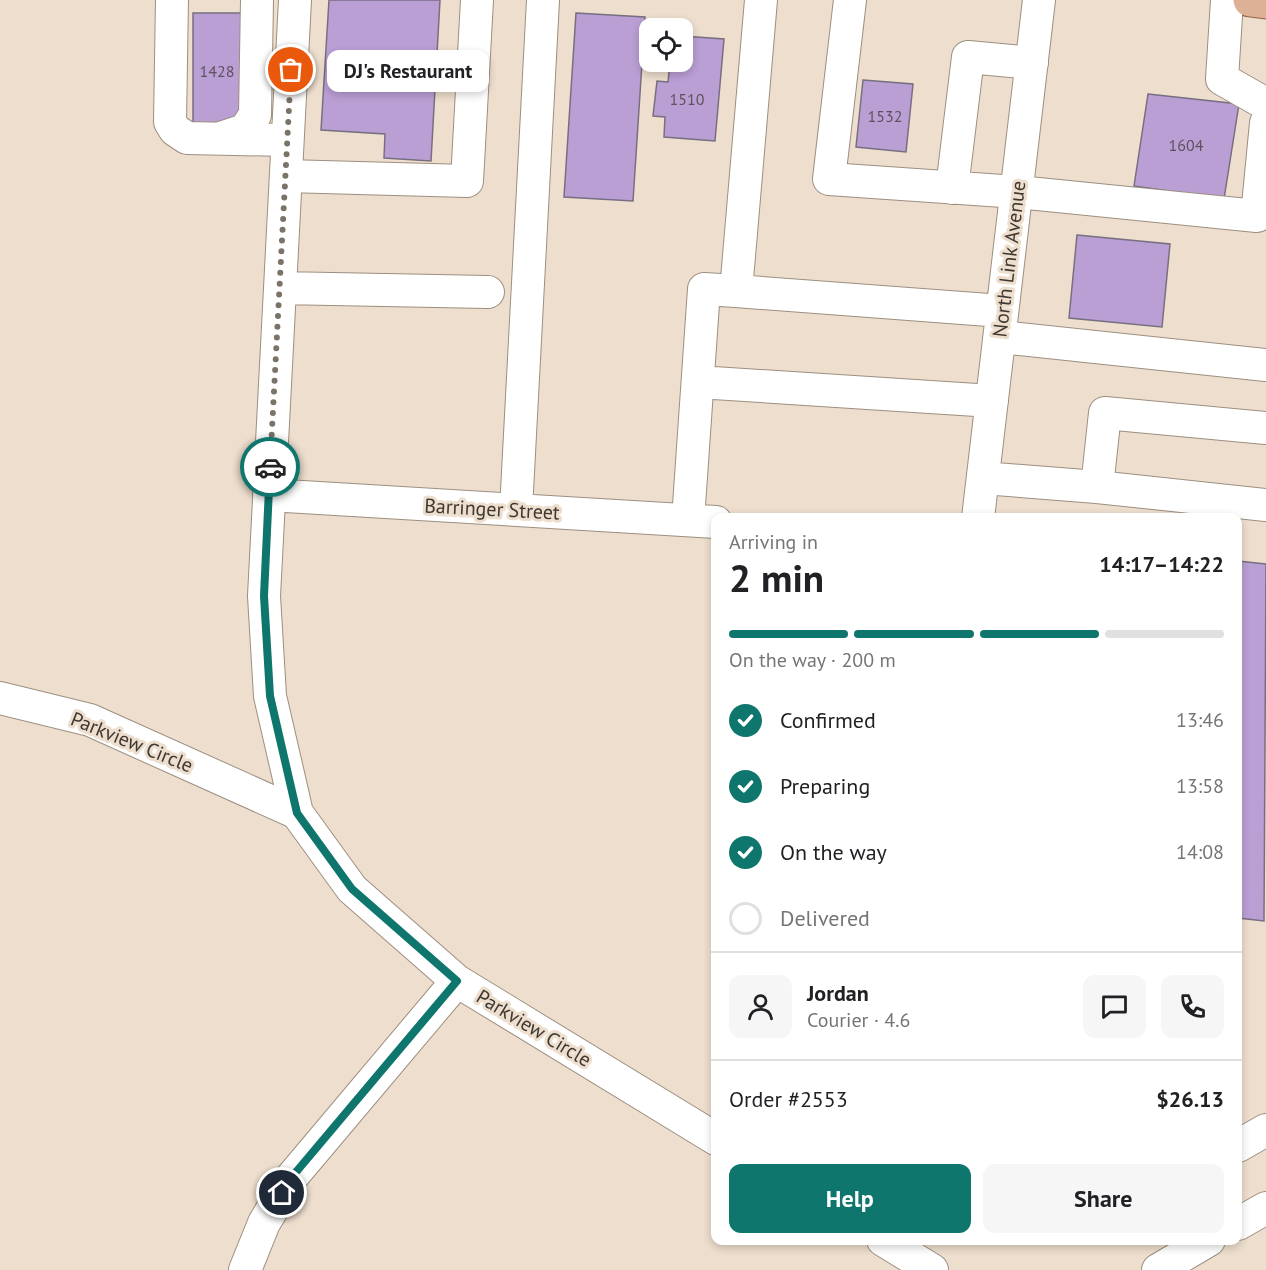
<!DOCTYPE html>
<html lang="en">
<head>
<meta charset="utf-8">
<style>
  :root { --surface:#fff; --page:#f6f6f6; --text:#202124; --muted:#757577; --line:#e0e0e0; --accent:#0f766e }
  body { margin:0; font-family:"PT Sans",sans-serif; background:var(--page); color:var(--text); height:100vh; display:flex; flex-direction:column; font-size:22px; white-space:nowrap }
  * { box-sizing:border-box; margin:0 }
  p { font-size:20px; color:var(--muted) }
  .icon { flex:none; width:33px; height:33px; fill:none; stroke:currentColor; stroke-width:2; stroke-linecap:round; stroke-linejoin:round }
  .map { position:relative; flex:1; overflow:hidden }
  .drawer { position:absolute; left:711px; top:513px; width:531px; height:732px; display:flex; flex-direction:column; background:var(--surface); border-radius:12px; box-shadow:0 3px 9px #0003 }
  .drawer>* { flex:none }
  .fabs { position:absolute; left:639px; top:18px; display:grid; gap:12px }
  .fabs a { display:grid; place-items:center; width:54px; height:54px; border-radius:12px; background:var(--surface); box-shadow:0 3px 9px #0003; font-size:30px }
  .pin { position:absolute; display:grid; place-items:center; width:51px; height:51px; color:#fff; margin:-26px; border:3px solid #fff; border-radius:50%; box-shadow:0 2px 6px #0007 }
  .courier { position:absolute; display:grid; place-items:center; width:60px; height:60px; margin:-30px; border:4px solid #0f766e; border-radius:50%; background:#fff; color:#222; box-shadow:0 2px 8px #0007 }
  .bubble { position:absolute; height:42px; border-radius:12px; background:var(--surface); box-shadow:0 3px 9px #0003; font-size:20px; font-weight:800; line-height:42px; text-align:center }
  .head em { font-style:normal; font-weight:800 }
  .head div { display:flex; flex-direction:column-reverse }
  .head { display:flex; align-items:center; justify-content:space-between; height:102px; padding:0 18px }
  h1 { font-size:39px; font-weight:800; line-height:45px }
  .bar { display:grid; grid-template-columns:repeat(4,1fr); gap:9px 6px; align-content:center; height:72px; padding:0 18px }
  .bar i { height:8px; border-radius:4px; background:var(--line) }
  .bar .current { background:var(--accent) }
  .bar p { grid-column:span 4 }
  .line { display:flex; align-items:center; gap:15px; padding:0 18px; border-top:2px solid var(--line) }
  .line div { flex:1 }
  .round { display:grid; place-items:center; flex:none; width:63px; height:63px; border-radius:12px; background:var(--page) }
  ol { padding:0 18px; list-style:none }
  li { display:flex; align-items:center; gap:18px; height:66px }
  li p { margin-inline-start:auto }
  li .icon { padding:6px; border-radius:50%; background:var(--accent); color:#fff; stroke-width:4 }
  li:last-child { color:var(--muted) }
  li i { width:33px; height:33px; border:3px solid var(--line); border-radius:50% }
  .action { display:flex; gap:12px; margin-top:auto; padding:12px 18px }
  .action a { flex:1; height:69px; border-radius:12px; background:var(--accent); color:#fff; font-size:24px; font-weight:800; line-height:69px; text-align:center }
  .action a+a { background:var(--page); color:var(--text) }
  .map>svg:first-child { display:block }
  .building { fill:#ba9fd5; stroke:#776f80; stroke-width:1.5 }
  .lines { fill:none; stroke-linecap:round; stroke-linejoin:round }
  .minor-casing { stroke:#9d8f80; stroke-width:34 }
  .major-casing { stroke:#966545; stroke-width:35 }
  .minor { stroke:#fff; stroke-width:32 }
  .major { stroke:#dcb195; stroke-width:33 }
  .done { stroke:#7b7268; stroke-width:6; stroke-dasharray:0 10.8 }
  .route { stroke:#0f766e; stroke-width:8 }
  .labels { text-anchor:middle; stroke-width:6; stroke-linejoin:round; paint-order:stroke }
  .number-label { font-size:16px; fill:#5d525b }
  .street-label { font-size:20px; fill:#3e3832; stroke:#eddecd }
</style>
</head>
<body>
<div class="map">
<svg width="1266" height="1270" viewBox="0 0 1266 1270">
  <rect width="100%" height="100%" fill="#eddecd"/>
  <path class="building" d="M329,0H440L431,161L384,158L385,134L321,130Z
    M193,13H241V128H193Z
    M576,13L645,17L633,201L564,197Z
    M682,36L724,39L715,141L664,137L665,117L653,116L657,81L668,82L670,62H682Z
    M863,80L913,84L906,152L856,147Z
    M1148,94L1239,104L1224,199L1134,186Z
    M1077,235L1170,244L1162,327L1069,318Z
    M1238,561L1266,564L1264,921L1238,918Z"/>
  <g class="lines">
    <g class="minor-casing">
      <path id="minor" d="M172,0L170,122L175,130L187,138L287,140
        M295,0L264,596L270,696L297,813
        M761,0L736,291L1002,311
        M850,0L829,179L1018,192L1257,216L1266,123
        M1227,0L1222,79L1266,104
        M221,138L245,130L255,115L257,0
        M286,176L467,181L477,0
        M952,188L968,57L1032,63
        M280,288L488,292
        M1000,337L1266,365
        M698,382L992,401
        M983,478L1097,487L1266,505
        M1097,487L1105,413L1266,428
        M269,495L716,522
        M516,510L543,0
        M978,518L1039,0
        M688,520L704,289L736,291
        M0,698L90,720L297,813L352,889L457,981L716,1139
        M1238,1146L1266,1130
        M1238,1224L1266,1208
        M883,1240L932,1270
        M245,1270L264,1223L291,1178L457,981
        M1158,1270L1209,1240"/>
    </g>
    <g class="major-casing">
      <path id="major" d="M1250,0L1266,2"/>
    </g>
    <use href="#minor" class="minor"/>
    <use href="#major" class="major"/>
  </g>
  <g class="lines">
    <path class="done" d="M270,467L291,70"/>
    <path class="route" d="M270,467L264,596L270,696L297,813L352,889L457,981L291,1178L282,1193"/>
  </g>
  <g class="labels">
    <g class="number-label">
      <text x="217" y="77">1428</text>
      <text x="687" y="105">1510</text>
      <text x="885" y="122">1532</text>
      <text x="1186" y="151">1604</text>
    </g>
    <g class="street-label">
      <text transform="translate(1009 259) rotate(-83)" y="7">North Link Avenue</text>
      <text transform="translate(492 509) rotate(3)" y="7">Barringer Street</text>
      <text transform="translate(132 742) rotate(22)" y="7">Parkview Circle</text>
      <text transform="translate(534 1028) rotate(31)" y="7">Parkview Circle</text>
    </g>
  </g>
</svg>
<div class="fabs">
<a><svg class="icon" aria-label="locate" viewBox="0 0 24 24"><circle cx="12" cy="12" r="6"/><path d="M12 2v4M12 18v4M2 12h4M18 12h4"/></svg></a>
</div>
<div class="pin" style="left:291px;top:70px;background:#ea580c"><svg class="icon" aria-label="bag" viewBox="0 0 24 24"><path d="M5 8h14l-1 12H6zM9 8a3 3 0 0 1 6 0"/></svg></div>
<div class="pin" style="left:282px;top:1193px;background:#1f2937"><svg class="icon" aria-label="home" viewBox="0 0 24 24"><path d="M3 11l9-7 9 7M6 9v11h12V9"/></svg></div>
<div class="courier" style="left:270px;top:467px"><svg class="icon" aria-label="car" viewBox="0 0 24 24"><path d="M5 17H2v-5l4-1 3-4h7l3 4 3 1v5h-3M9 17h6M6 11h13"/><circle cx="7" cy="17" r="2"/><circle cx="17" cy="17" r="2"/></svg></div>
<div class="bubble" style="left:327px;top:50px;width:162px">DJ's Restaurant</div>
<section class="drawer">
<div class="head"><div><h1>2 min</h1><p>Arriving in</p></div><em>14:17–14:22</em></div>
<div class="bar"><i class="current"></i><i class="current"></i><i class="current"></i><i></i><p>On the way · 200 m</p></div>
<ol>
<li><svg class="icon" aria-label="check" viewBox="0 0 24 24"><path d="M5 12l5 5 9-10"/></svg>Confirmed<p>13:46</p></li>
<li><svg class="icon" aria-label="check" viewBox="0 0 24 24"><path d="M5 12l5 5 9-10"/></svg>Preparing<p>13:58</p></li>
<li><svg class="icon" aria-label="check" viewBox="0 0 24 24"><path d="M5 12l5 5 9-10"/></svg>On the way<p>14:08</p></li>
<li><i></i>Delivered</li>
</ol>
<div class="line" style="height:108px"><a class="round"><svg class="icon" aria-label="person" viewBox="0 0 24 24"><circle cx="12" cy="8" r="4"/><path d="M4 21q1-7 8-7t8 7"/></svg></a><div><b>Jordan</b><p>Courier · 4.6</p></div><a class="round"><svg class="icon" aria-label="chat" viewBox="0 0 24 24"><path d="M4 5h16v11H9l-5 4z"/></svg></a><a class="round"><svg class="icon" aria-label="phone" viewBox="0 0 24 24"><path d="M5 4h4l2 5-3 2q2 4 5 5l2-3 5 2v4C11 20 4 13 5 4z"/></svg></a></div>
<div class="line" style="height:78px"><div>Order #2553</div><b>$26.13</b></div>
<div class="action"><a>Help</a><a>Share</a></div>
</section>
</div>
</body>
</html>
